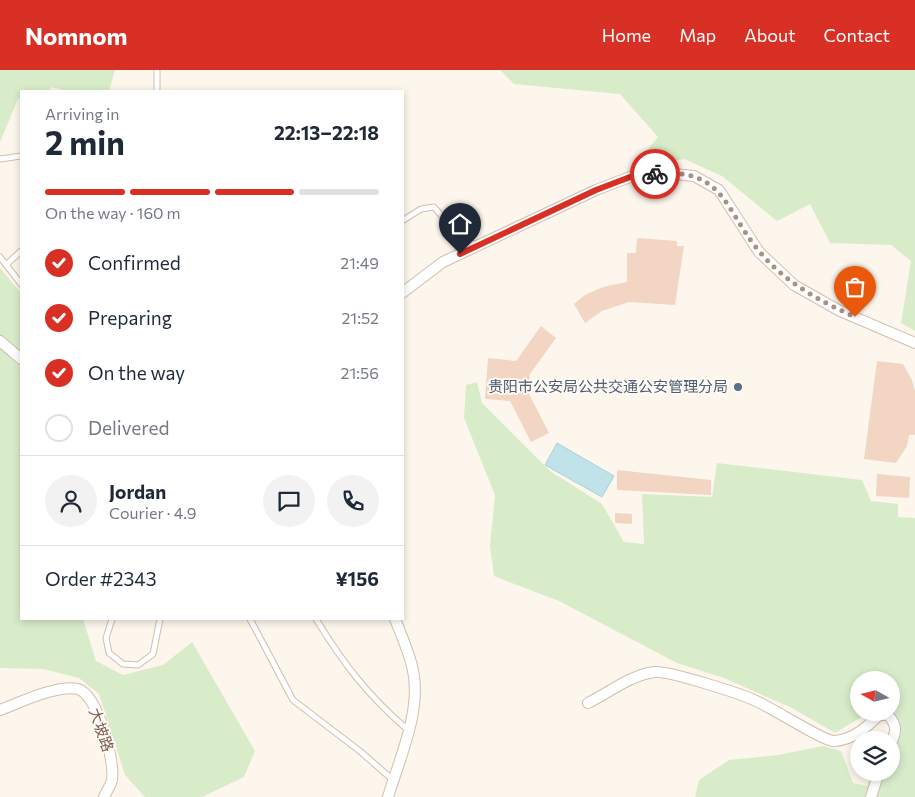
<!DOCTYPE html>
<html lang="en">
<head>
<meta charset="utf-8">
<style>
  :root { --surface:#fff; --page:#f2f2f3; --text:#1f2937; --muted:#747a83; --line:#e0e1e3; --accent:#d93025 }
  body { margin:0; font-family:Commissioner,"Noto Sans SC",sans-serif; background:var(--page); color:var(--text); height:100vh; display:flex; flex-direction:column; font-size:19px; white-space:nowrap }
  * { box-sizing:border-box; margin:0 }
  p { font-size:16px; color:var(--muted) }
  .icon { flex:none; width:28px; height:28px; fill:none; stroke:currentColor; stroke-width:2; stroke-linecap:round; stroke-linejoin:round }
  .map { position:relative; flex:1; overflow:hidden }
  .panel { position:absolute; left:20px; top:20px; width:384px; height:530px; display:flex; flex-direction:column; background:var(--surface); border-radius:0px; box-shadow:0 2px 8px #0003 }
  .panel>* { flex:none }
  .needle { width:32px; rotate:278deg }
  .fabs { position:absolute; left:850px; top:601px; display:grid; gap:10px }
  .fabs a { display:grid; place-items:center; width:50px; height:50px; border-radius:50%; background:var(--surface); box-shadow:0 2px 8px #0003; font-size:25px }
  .pin { position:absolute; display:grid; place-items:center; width:42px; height:42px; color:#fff; margin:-51px -21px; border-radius:50% 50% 50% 0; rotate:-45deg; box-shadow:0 0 5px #0007 }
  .pin .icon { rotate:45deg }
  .courier { position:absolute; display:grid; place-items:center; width:50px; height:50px; margin:-25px; border:4px solid #d93025; border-radius:50%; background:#fff; color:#222; box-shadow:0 1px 6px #0007 }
  .summary em { font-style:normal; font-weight:700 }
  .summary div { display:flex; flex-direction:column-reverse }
  .summary { display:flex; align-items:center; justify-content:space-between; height:85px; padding:0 25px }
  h1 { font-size:32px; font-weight:700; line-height:38px }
  .bar { display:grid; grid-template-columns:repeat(4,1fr); gap:8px 5px; align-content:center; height:60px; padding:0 25px }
  .bar i { height:6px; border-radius:4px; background:var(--line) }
  .bar .on { background:var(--accent) }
  .bar p { grid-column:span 4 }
  .line { display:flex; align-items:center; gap:12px; padding:0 25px; border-top:1px solid var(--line) }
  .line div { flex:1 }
  .round { display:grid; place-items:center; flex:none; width:52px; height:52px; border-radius:26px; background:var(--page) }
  ol { padding:0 25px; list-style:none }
  li { display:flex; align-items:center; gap:15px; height:55px }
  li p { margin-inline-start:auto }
  li .icon { padding:5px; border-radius:50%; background:var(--accent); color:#fff; stroke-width:4 }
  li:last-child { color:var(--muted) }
  li i { width:28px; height:28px; border:2px solid var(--line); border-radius:50% }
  header { display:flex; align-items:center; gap:30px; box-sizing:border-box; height:70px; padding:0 25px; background:var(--accent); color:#fff }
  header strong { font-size:24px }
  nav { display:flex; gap:28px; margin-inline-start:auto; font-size:18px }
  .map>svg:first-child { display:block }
  .green { fill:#d8ecc9 }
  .water { fill:#bfe3e8; stroke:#a5d3da }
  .building { fill:#f3d5c3 }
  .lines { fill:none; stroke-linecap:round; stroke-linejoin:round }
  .service-casing { stroke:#d1beb0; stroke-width:7 }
  .minor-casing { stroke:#d1beb0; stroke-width:12 }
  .service { stroke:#fff; stroke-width:5 }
  .minor { stroke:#fff; stroke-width:10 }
  .done { stroke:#a89285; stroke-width:5; stroke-dasharray:0 9 }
  .route { stroke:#d93025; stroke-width:6 }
  .service-dot { fill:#5c6f8a; stroke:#fffaf3; stroke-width:2 }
  .labels { text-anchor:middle; stroke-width:4; stroke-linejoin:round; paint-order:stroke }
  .service-label { font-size:15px; fill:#4e5e75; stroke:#fffaf3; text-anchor:end }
  .street-label { font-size:15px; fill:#7a5c4d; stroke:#fffaf3 }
</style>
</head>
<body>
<header>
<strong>Nomnom</strong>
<nav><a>Home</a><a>Map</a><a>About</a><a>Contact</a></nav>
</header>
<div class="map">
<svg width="915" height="727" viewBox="0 0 915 727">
  <rect width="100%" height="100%" fill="#fdf6ec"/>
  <path class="green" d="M0,0H115L109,21H67L51,17L49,21H21V30L18,29L0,72Z
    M500,0H915V261L901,253L911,191L891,175L830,173L810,134L777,151L722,106L684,89L633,97L658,67L620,24L514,14Z
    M0,198L21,223V549H83L96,591L123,605L163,595L192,572L255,681L244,707L202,727H145L125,705L99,624L79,608L44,599L0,598Z
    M477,312L482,333L550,401L602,434L624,472L644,474L642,424L712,427L717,393L862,410L871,431L898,434V447L915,448V727H695L699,710L729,690L778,685L823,676L841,681L853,713L867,716L873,703L891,702V610H859V642L868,643L835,663L792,638L724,608L677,593L559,531L494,506L490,476L495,425L464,348L466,315Z"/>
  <path class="water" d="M557,373L614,406L602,427L545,395Z"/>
  <path class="building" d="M637,168L677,171V176H684L675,235L629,232L602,241L585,253L574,234L585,225L603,217L627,212V183H636Z
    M541,256L556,268L530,304L528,322L549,363L531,372L510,331L485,329L488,288L516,291Z
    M877,291L903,294L912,310L915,321V365H909L907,376L896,393L864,389Z
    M617,400L711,410V425L617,420Z
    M877,404L910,407L909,428L876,426Z
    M615,443L632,444V454L615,453Z"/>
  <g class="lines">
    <g class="service-casing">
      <path id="service" d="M157,0V21
        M0,89L21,86
        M402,151L421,139L434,137L457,164L476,176
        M0,187L21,214
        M6,195L21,181
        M112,549L106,568L109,583L123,594L138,595L153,584L160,549
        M250,549L293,630L361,682L393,710
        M316,549C343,593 368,626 408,660"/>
    </g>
    <g class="minor-casing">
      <path id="minor" d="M402,223L443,192L596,120L630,107L664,103L694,106L719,120L759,182L794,215L840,241L915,273
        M0,271L21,289
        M588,633C608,623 631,605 654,602C667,600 742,624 756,631C771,637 823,671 834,671C853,670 867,657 879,645H888C898,656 896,661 891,674
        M0,640C19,633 58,614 78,619C98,625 115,690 112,710C111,715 106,722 104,727
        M388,727C400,687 423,638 412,596C408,580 401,564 395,549
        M871,727L879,702"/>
    </g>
    <use href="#service" class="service"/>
    <use href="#minor" class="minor"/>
  </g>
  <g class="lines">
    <path class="done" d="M655,104C724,97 724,139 759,181C784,212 820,231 855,247"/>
    <path class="route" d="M460,184L596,120L630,107L655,104"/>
  </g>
  <circle class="service-dot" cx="738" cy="317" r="5"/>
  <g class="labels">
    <g class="service-label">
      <text x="728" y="322">贵阳市公安局公共交通公安管理分局</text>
    </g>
    <g class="street-label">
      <text transform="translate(101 660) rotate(71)" y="5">大坡路</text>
    </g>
  </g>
</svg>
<div class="fabs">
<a><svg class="needle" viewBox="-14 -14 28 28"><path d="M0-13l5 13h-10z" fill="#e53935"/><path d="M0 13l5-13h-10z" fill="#747a83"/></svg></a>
<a><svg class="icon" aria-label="layers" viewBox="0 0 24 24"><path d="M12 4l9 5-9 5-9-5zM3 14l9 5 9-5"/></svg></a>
</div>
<div class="pin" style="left:855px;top:247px;background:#ea580c"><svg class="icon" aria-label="bag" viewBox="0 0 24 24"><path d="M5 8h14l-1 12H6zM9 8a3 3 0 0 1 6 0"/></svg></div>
<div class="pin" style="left:460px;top:184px;background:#1f2937"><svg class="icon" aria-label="home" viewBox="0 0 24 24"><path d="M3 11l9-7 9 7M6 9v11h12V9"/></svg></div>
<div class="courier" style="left:655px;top:104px"><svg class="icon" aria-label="bike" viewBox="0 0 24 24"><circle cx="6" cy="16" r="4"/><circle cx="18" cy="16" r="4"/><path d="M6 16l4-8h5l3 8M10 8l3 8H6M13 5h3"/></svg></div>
<section class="panel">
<div class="summary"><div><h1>2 min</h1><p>Arriving in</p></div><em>22:13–22:18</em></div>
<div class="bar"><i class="on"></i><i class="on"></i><i class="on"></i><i></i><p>On the way · 160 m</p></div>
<ol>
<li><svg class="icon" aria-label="check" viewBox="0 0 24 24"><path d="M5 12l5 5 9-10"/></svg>Confirmed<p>21:49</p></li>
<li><svg class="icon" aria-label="check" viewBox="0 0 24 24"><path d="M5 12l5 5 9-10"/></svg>Preparing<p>21:52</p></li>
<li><svg class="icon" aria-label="check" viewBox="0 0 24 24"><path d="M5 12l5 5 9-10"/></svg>On the way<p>21:56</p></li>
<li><i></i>Delivered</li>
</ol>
<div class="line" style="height:90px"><a class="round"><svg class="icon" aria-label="person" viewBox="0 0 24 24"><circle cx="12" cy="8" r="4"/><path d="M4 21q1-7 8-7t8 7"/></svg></a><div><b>Jordan</b><p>Courier · 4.9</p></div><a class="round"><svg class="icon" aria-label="chat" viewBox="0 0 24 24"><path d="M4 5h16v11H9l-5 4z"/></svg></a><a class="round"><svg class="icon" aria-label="phone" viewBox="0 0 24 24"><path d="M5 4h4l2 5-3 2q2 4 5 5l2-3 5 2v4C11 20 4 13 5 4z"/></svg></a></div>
<div class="line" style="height:65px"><div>Order #2343</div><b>¥156</b></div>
</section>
</div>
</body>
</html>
